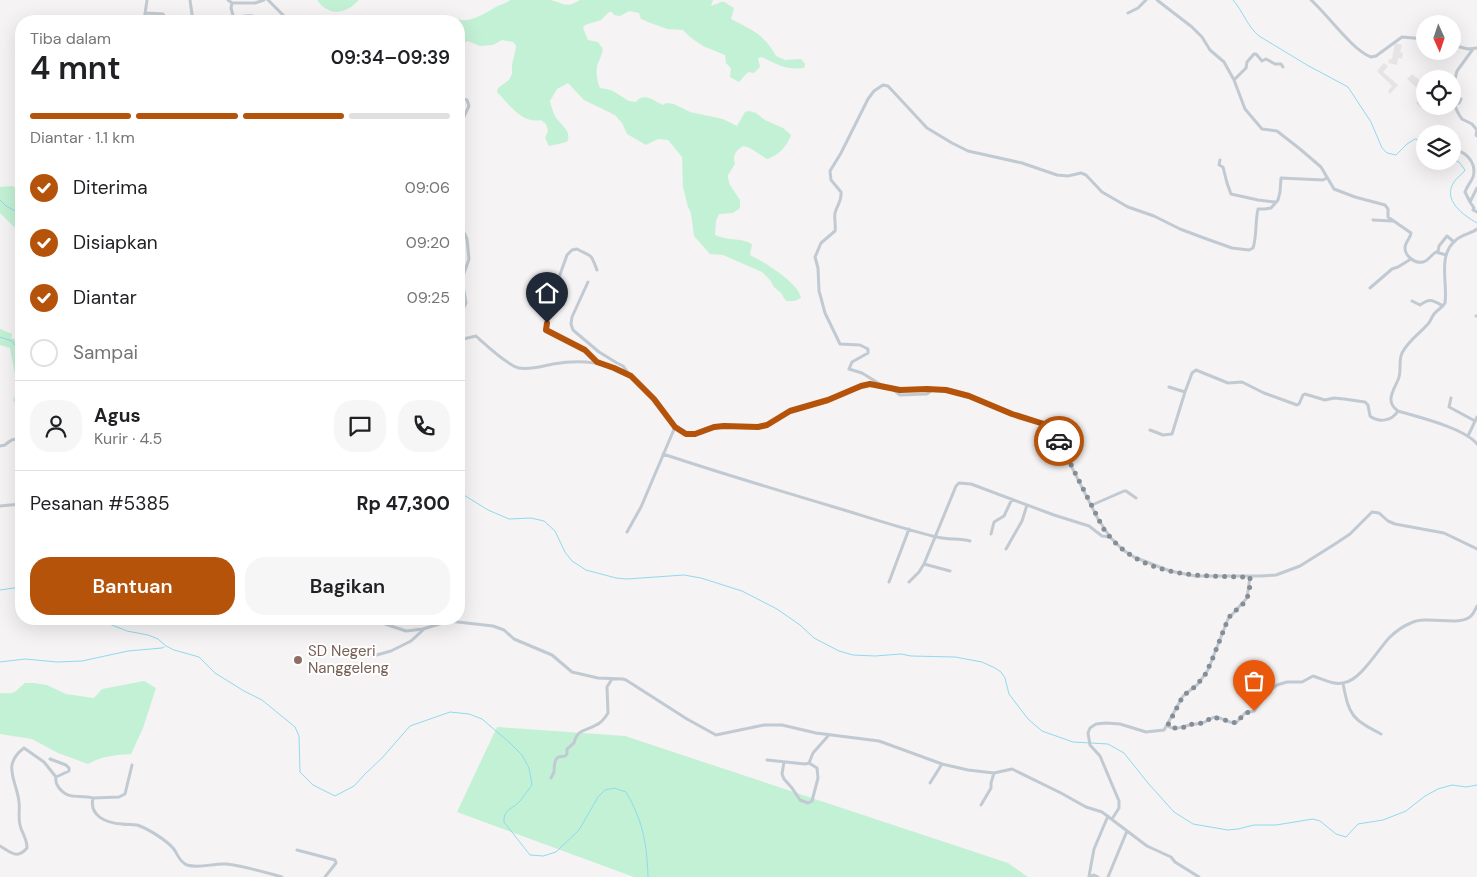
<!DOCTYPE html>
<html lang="id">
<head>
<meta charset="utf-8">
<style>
  :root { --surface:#fff; --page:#f6f6f6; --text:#202124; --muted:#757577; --line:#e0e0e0; --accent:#b45309 }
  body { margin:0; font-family:"DM Sans",sans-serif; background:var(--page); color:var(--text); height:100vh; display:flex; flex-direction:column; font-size:19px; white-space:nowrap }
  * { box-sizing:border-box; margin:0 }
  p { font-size:16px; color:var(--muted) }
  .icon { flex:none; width:28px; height:28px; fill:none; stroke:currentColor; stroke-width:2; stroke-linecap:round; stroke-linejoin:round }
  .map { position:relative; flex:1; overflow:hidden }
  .details { position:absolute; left:15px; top:15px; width:450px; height:610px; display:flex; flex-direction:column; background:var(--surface); border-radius:20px; box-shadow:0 5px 20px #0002 }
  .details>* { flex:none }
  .needle { width:32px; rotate:177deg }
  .fabs { position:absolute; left:1416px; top:15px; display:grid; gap:10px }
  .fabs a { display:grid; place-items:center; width:45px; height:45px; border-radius:50%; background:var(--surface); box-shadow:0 5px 20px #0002; font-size:25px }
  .pin { position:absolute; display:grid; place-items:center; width:42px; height:42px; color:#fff; margin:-51px -21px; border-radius:50% 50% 50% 0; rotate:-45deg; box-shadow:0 0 5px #0007 }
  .pin .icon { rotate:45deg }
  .courier { position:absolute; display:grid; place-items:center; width:50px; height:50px; margin:-25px; border:4px solid #b45309; border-radius:50%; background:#fff; color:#222; box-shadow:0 1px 6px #0007 }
  .headline em { font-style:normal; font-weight:600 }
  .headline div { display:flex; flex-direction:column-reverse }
  .headline { display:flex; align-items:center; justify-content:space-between; height:85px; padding:0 15px }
  h1 { font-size:32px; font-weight:600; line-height:38px }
  .bar { display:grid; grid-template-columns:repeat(4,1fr); gap:8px 5px; align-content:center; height:60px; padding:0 15px }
  .bar i { height:6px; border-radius:4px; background:var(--line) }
  .bar .selected { background:var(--accent) }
  .bar p { grid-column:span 4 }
  .line { display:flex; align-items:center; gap:12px; padding:0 15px; border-top:1px solid var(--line) }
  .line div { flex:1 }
  .round { display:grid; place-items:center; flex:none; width:52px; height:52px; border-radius:20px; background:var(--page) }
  ol { padding:0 15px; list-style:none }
  li { display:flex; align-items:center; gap:15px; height:55px }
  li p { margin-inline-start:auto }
  li .icon { padding:5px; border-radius:50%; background:var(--accent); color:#fff; stroke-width:4 }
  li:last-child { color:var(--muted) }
  li i { width:28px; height:28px; border:2px solid var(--line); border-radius:50% }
  .cta { display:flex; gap:10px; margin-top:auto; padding:10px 15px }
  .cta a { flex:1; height:58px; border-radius:20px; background:var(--accent); color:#fff; font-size:20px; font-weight:600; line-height:58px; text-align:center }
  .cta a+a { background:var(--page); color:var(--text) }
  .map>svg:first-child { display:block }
  .education { fill:#e6e4e5 }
  .green { fill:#c3f1d5 }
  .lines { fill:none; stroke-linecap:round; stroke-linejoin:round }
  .stream { stroke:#90daee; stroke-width:1 }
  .street { stroke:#c1cad2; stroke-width:3 }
  .done { stroke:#868d94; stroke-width:5; stroke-dasharray:0 9 }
  .route { stroke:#b45309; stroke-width:6 }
  .education-dot { fill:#8d6e63; stroke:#fff; stroke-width:2 }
  .labels { text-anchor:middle; stroke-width:4; stroke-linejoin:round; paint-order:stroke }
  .education-label { font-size:15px; fill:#785e54; stroke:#fff; text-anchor:start }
</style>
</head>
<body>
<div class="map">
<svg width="1477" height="877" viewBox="0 0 1477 877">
  <rect width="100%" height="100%" fill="#f5f3f3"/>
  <path class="education" d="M1395,43L1402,45L1400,52L1403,53L1402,59L1398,58L1397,65L1388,63L1389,59H1392Z
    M1384,63L1388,66L1383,72L1398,85L1390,94L1388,91L1392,86L1377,71Z
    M1412,74L1425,85V103L1421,108L1416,103L1424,94L1407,79Z"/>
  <path class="green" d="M317,0H359C346,14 329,17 317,0Z
    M510,0C522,0 539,0 550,0C564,3 565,9 580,0H713L711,6C727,0 720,0 734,8L731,19C752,30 764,34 776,56L785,60L801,59L805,64L804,68C784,70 779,65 762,57L758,58L760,67L754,73L749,72L746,74L739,82L730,77L731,68L726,63L725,55L703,46L690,37L683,30L667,29L648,22L641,19L639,13L629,11L620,16L614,15L612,12H609L601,20L585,25L583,28L588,40L598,42L603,49C602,55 599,60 597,66C596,72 597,82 600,88L611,90L629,101L636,102C644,92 653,100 663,105L666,103L674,104L690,112L723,119L737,126L745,112L749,111L756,113L765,120L783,128L791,135C787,146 778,156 767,159L750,148L743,146C736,151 732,155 735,164L728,175V178L730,185L740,200V208L733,213L719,214L716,221L715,235C728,241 738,237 752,244L750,255C763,261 800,284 801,298L795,301H786L781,293L774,287L770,280L762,272L723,255L710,254L694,236L691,213L688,207L683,187L682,157L668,140L658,139L646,145L627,134L622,123L615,115L584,100L568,83L557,89L550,101C551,105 552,110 554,114C558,124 573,130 567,142L549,146L545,138L548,131L546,124L541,120C522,124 509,104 497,92L498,88L509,80L512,74V65L516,47L515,44L513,42L502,40L493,45L480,46L468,41L459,46V21H452C458,18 462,21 468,20C478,18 487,12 496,7C501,4 506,4 510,0Z
    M12,186L21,190V234L0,213V187Z
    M0,329L12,334L11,338L21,341V403L16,404L13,400L18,391L10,348L0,345Z
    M144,681L156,688L143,728L131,754C115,755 102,756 88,764L58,753L32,739L0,734V693C16,694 13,693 25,683H33L47,685L66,694L94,698L102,689Z
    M497,727L625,736L1008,863L1028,877H634L457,812Z"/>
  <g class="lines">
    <path class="stream" d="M1233,0C1243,11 1247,26 1259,36L1307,65L1348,87L1371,122L1382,148L1387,153L1396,155L1407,144L1415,139L1425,141
      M1452,159L1459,162L1465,170C1462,175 1457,177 1454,182C1442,200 1463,215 1477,223
      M0,200L6,206L21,214
      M0,337L12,341L21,353
      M459,492L488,510L509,519L531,518L544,521L555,531L565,552L572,561L586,570L616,578L627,579L684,575L701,578L742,591L777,609L800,625L814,638L839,651L853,655L875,656L901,654L911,656L955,657L982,662L995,668L1001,672L1005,678L1009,694L1028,719L1042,731L1073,742L1108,744L1124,753L1148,783L1174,812L1193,824L1228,830L1238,829L1254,825H1276L1313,819L1320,821L1336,834L1346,837L1358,824L1383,820L1406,811L1425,796L1438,789L1452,785L1466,787L1477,785
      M0,590L21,587
      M103,619L107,623L127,631L148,635L158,639L166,646L174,650L199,657L215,673L244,691L262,700L295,727L299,736L300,772L313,785L335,796L354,786L366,773L382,758L410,726L450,712L469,714L482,719L510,743L522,755L529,768L532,785C528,790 524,796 520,801C513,809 503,809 504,822L530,855L543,856L556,852L579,830L598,797L605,790L614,788L626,792C643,821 647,844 648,877
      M0,662L25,659L57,662L82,661L128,651L162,648L164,647"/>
    <path class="street" d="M190,0L193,21
      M228,0L232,3
      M268,0L289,21
      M1157,0L1192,27L1202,37L1210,50L1224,62L1234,80L1245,109L1262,129L1277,131L1300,149L1321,167L1334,189L1355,197L1385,205L1388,209V217L1411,233C1410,239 1405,242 1405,248C1405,256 1415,264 1423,262C1428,261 1431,255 1436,252L1446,255
      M1311,0C1328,15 1352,50 1371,57L1376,56L1402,37L1425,39
      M145,13L163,14L168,21
      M1128,13L1138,8L1146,0
      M234,19L231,8L232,3H255L264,0
      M144,21L147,0
      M234,21V19C244,15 254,13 262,21
      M1452,45L1468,49L1477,48
      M1234,80L1246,68L1247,62L1254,54H1256L1262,61L1266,59L1275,64H1281L1283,67
      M1452,90L1457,71L1473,49
      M1452,94L1461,99L1459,103L1455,105C1456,110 1459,115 1462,119L1472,124L1477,130L1476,135L1477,136
      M459,98L467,100L469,106L459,127
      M1455,150C1467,152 1477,164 1473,177C1471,182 1467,186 1465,192L1470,202
      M1220,160L1219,165L1223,167L1227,183L1231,194L1258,200L1275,202
      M1477,188L1470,202L1474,208L1473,210L1477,212
      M1373,220L1392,221
      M459,222L467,239L469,259L462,279L466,303L459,317
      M1477,229C1471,234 1462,234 1456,240C1437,255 1448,283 1445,303C1442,308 1437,310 1434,314C1431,318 1431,321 1428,324C1419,334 1408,341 1402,353C1398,362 1402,372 1398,380C1393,391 1385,402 1398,411C1418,417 1465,428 1477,444
      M1438,252L1439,246L1447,236L1454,242
      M588,282L572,317L571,324L573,330L599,352L617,363L623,366L631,377L654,399L675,427L686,434H695L721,426L758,427L767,425L790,411L828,400L861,385H876L900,390L927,389L946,390L969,396L1049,427L1059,442L1098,519L1110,537L1123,550L1134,557L1170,571L1195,576H1261L1276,575L1300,566L1335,544L1350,534L1372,512L1379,513L1388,521L1395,524L1444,533L1477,549
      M1370,288L1392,269L1398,267L1411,259
      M1412,301L1420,305C1430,298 1432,300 1443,306
      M1476,316H1477
      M459,340L476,336C486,345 507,365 519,368C531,370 542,366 553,364C583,359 604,362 631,376
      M596,361L585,350L546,330L552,297L567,255L572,250L577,249C593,258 590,252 597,270
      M883,386L862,373L849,369L852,362L868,353V349L860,345L840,344L825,313L821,298L819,291L818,268L815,257L821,243L835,231C836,224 834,219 835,213C837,205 842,201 841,192L831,180L830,171L841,153L868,99L874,91L883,85L888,86L927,128L952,143L968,151L1022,163L1057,175L1068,176L1081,173L1086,175L1102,192L1128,207L1154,216L1180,229L1204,238L1232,248L1249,250L1253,248C1257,236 1255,222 1258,209H1265L1271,208L1278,200L1280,192L1281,178L1323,180L1327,178
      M1169,387L1185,392L1192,373L1196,370L1228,383L1242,382L1264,393L1297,405L1299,404L1303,395L1305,394L1325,400L1334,398L1344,399L1365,402L1368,405L1370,416C1379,423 1392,421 1398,411
      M892,389L900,395L927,394L932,390
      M1451,398L1449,407L1451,408L1475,421
      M1150,430L1163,435L1172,434L1185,392
      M1468,436L1477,417
      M0,446L5,445C11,440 13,438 21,440
      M663,454C720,473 777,490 834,507C868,517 903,529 937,537C949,540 959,538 970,541
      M1092,505L1124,491H1126L1136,498
      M0,506L21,504
      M627,532L641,507L675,427
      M991,534L994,522L1004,516L1012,499
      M1006,549L1022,521L1027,505
      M924,564L950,571
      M889,582L909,529
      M909,582L919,572L924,564L956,486L959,483L971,484L1054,515L1089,526L1102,536L1110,537
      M376,619L385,624L406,631L423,629L449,621L493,626L504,630L514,639L552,655L572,672L598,678L623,679L626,680L687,719L716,735L764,725H782L816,733L879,741L942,764L968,770L994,773L1012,769L1061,793L1086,807L1102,812L1147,846L1171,857L1175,862L1199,877
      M362,651L368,655L373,656L391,651L411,641L423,630
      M1343,683C1349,716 1352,719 1381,734
      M1167,725C1174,732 1182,726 1190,725C1194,724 1198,724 1202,723C1207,722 1211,717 1216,717C1223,718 1228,723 1236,723L1245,713L1254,711L1269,691L1277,685L1287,682H1302L1313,676C1323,679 1332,685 1343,683C1360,681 1377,651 1389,638C1395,632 1403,626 1411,623C1427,615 1460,627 1471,616C1474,613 1475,610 1477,606
      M50,759L66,765L69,768V771L56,777C55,781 56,784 59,788C70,801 79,794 93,798C89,816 106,823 122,824C127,825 132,824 137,825C147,828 166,840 173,848C178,854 179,862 187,865C200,869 213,863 226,864C244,866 264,872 282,877
      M767,760L805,764L809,763L813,753L828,736
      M784,762L782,774L784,779L792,788L800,800L808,803L812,801L818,778L817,768L809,763
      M551,778L554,772C554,768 554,758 559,757C561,756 563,757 565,756L567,754V749L574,743C577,729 586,731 596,725C601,723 605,718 608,713L607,687L612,679
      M930,783L942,764
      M93,798L119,797L125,794L132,765
      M981,805L991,788V783L994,773
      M1112,819L1119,808V801L1100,756L1090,745L1088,733L1090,728L1096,724L1106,723L1120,724L1146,732L1164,730L1183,696L1198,684L1208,670L1228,619L1247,598L1250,577
      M0,846C11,852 17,860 27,848C27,838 22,834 20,825C18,817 20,810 19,802C17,781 1,765 24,748L44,762L56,777
      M297,850L335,860L336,863L325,877
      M1089,876L1094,849L1108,816
      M1089,877L1094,875L1098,877
      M1108,877L1127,831"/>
  </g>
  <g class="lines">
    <path class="done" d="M1059,441L1103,528C1138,578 1196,576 1250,577C1250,584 1250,595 1245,601C1241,608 1233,611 1228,619L1212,660L1205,675L1196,686L1183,696L1168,725L1172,728H1183L1186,725L1203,723L1213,717L1236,723L1245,713L1254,711"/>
    <path class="route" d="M547,323L546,330L585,350L597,362L614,368L631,376L654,399L675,427L686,434H695L714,427L724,426L758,427L767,425L790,411L828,400L861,386L870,384L900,390L927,389L946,390L969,396L1012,414L1044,424L1052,430L1059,441"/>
  </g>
  <circle class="education-dot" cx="298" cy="660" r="5"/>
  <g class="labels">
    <g class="education-label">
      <text x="308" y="656">SD Negeri<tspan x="308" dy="17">Nanggeleng</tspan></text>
    </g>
  </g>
</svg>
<div class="fabs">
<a><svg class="needle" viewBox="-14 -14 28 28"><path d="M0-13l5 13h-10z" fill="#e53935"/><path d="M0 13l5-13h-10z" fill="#757577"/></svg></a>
<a><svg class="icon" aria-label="locate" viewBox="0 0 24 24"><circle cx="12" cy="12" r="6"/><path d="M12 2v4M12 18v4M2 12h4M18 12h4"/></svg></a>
<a><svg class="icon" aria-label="layers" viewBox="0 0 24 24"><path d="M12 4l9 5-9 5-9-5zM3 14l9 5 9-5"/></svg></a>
</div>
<div class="pin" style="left:1254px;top:711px;background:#ea580c"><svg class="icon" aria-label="bag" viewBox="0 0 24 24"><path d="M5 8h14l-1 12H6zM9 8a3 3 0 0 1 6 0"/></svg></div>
<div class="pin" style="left:547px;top:323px;background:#1f2937"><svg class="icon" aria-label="home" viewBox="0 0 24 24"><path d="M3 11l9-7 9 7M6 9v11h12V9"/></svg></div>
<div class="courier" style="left:1059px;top:441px"><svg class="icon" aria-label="car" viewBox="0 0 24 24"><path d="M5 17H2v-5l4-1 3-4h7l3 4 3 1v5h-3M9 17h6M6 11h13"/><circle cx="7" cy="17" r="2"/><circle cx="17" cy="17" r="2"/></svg></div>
<section class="details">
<div class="headline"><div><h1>4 mnt</h1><p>Tiba dalam</p></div><em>09:34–09:39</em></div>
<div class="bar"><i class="selected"></i><i class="selected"></i><i class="selected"></i><i></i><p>Diantar · 1.1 km</p></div>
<ol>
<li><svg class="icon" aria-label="check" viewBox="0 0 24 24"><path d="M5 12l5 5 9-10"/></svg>Diterima<p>09:06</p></li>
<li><svg class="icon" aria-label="check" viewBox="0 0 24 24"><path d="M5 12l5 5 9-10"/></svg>Disiapkan<p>09:20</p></li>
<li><svg class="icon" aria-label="check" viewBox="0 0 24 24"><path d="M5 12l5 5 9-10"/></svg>Diantar<p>09:25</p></li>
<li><i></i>Sampai</li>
</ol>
<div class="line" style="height:90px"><a class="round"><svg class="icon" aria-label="person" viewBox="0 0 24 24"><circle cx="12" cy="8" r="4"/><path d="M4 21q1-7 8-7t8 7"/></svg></a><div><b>Agus</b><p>Kurir · 4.5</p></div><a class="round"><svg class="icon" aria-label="chat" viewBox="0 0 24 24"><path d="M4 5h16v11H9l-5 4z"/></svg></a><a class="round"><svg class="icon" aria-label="phone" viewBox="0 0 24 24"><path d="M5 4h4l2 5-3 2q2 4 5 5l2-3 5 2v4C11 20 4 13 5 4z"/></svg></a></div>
<div class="line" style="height:65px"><div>Pesanan #5385</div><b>Rp 47,300</b></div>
<div class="cta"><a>Bantuan</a><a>Bagikan</a></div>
</section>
</div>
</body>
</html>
